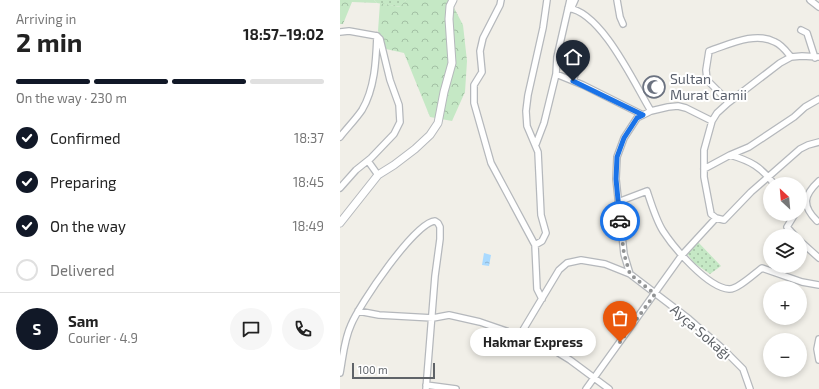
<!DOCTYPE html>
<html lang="en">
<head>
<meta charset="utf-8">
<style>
  :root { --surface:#fff; --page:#f6f6f6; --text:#222; --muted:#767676; --line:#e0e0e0; --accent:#111827 }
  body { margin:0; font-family:"Exo 2",sans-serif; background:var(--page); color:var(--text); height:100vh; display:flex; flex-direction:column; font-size:15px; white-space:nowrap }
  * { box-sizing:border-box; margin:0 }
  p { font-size:13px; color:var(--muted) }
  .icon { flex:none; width:22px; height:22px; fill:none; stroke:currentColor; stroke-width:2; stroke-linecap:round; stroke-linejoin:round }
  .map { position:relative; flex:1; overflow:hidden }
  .details { display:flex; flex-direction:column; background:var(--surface); width:340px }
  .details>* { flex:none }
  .needle { width:26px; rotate:334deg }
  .tools { position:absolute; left:423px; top:177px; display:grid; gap:8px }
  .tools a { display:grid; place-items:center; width:44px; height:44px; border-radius:50%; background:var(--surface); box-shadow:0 2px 6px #0003; font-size:20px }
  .scale { position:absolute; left:12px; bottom:10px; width:83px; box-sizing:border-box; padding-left:4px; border:2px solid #5f6368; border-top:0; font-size:11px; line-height:14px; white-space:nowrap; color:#5f6368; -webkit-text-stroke:3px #fff; paint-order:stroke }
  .pin { position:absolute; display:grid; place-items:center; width:34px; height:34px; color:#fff; margin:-41px -17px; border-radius:50% 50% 50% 0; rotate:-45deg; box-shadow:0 0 4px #0007 }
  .pin .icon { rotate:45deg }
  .courier { position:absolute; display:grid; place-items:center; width:40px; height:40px; margin:-20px; border:3px solid #1a73e8; border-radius:50%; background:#fff; color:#222; box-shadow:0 1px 5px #0007 }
  .bubble { position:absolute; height:28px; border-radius:14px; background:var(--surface); box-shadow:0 2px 6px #0003; font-size:13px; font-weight:700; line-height:28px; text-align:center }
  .head em { font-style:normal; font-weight:700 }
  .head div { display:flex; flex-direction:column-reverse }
  .head { display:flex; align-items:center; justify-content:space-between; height:68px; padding:0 16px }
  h1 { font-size:26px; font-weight:700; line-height:30px }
  .bar { display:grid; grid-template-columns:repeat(4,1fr); gap:6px 4px; align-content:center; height:48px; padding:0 16px }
  .bar i { height:5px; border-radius:3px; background:var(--line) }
  .bar .selected { background:var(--accent) }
  .bar p { grid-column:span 4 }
  .line { display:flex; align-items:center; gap:10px; padding:0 16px; border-top:1px solid var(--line) }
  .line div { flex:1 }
  .round { display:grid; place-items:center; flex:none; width:42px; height:42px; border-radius:21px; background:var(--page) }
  ol { padding:0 16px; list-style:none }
  li { display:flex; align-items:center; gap:12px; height:44px }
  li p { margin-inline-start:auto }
  li .icon { padding:4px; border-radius:50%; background:var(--accent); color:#fff; stroke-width:4 }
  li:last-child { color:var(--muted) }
  li i { width:22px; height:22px; border:2px solid var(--line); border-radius:50% }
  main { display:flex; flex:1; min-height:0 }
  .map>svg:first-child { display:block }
  .grass { fill:url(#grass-dots) }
  .forest { fill:url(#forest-crowns) }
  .water { fill:url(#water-ripples) }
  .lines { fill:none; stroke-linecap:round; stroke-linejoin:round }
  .minor-casing { stroke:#b5b8bc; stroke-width:8 }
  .tertiary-casing { stroke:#b5b8bc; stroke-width:9 }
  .minor { stroke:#fff; stroke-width:5.5 }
  .tertiary { stroke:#fff; stroke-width:7 }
  .done { stroke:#929495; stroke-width:4; stroke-dasharray:0 7.2 }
  .route { stroke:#1a73e8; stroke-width:5 }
  .labels { text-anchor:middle; stroke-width:4; stroke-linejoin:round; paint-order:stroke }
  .worship-label { font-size:14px; fill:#5b616d; stroke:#fff; text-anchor:start }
  .street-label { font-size:14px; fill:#5f6368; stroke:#fff }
</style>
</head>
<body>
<main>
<section class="details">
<div class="head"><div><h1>2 min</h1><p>Arriving in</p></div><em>18:57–19:02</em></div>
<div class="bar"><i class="selected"></i><i class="selected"></i><i class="selected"></i><i></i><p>On the way · 230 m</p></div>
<ol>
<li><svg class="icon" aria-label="check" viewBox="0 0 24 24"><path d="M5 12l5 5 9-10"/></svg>Confirmed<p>18:37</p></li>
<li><svg class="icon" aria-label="check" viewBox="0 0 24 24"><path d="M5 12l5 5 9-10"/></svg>Preparing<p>18:45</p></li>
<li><svg class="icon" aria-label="check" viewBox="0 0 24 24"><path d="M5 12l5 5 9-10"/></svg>On the way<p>18:49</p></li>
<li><i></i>Delivered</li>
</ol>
<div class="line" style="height:72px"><b class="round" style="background:var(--accent);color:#fff">S</b><div><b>Sam</b><p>Courier · 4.9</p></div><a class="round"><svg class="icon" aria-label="chat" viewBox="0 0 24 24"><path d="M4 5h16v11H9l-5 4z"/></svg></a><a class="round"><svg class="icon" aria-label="phone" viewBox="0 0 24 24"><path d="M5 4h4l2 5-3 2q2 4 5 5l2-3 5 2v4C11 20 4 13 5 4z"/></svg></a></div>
</section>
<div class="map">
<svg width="479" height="389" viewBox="0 0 479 389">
  <defs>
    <pattern id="grass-dots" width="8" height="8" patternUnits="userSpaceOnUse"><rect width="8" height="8" fill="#c5e8c5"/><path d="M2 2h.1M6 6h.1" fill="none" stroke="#a3c0a4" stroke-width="1.8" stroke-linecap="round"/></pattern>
    <pattern id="forest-crowns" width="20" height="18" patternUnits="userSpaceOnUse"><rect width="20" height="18" fill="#c5e8c5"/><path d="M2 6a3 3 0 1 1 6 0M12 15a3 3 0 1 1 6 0" fill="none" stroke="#a3c0a4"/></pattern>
    <pattern id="water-ripples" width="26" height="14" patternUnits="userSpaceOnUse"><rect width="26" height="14" fill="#aadaff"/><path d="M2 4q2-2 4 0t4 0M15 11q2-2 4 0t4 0" fill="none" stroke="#8eb4d2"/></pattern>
  </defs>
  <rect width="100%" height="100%" fill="#f1efe8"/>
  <path class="grass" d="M34,0H66L61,7L37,3Z
    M357,241L381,266L370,274L354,263L346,252Z"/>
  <path class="forest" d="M0,0H34L37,3L12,2L3,24H0Z
    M66,0H110L123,25L127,61L125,92L112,121L90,117L64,53L46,49L38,31L40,3L60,7Z"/>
  <path class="water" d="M144,253L151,255L149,266L142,265Z"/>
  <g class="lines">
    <g class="minor-casing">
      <path id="minor" d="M161,0L160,5L143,38L140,51L142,72L134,85V103L151,163L195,245L197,289L202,299
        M277,0L280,17L283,24
        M470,0L479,7
        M228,8C262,12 295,85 311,111
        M231,9L235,0
        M461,30L467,33L475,58
        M0,32L9,31L37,36
        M479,57L462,56L451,57L440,63L388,103L377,113L372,121L364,150V177L371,214L376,218L384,220L411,192L460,149L468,145L479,142
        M216,74L243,85L303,115
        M233,81L240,60
        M388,103L383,96L367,80L366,70L369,51C388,45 415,31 435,42C442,45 446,51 451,57
        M0,137C7,128 16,119 22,110C35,88 36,60 37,36
        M196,144L204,123L216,74L217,57L230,0
        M390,155L409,147L454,117L465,107L479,99
        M28,161L38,175
        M364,169L390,155C411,161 421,167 434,184
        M0,188L16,170L31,158L54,134L60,122L59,105L50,80L40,39L37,36
        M278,202L307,191C311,203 316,220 323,231C334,248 368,288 389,289C397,290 415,273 422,268L462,282L479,285
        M477,221C461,205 464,195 479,181
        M455,236L447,227L455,214
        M460,241L479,258
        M195,245L202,241L206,233L201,215L198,152L187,126L186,111L188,95L203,28L207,0
        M290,274L284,254L276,179L277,157L284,138L297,118L311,111L328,107L338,106L346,108L372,121
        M18,311L39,315L93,318L109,315L140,322L204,344L230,360L269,389
        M180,335L219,270L227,263L241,260L265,264L290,274L349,319L382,348L403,369L410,389
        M479,339L477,349L479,360
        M0,373C3,357 4,340 11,325C19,305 75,222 95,221L98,223L100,227V239L95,276L86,389
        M86,385L116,389
        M246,389L342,255L376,218"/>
    </g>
    <g class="tertiary-casing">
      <path id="tertiary" d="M0,223L38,175L54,165L75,149L90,135L98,123L104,92L112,63L109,19L110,6L113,0"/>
    </g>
    <use href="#minor" class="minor"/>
    <use href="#tertiary" class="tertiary"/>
  </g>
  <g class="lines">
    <path class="done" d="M280,342L315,294L290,274L284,254L280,221"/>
    <path class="route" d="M233,81L303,115L297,118L284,138L277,157L276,179L280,221"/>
  </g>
  <defs>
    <g id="mosque-ring" transform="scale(1.15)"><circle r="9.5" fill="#fff" stroke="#6b7280" stroke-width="1.5"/><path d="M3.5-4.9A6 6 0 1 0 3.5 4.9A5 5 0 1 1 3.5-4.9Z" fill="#6b7280"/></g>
  </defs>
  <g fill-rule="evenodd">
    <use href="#mosque-ring" x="314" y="87"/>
  </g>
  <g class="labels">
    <g class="worship-label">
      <text x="330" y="84">Sultan<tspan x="330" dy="16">Murat Camii</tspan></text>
    </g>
    <g class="street-label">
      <text transform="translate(361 332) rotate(41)" y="5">Ayça Sokağı</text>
    </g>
  </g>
</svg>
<div class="tools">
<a><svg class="needle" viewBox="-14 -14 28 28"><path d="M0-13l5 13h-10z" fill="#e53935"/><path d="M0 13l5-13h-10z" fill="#767676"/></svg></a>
<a><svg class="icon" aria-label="layers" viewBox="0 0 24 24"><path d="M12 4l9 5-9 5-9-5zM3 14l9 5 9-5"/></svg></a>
<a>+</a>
<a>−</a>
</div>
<div class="scale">100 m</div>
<div class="pin" style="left:280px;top:342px;background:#ea580c"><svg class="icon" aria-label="bag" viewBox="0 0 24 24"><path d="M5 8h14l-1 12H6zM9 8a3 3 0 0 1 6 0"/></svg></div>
<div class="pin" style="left:233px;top:81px;background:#1f2937"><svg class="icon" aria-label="home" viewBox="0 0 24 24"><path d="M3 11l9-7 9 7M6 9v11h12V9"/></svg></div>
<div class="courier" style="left:280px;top:221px"><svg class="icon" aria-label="car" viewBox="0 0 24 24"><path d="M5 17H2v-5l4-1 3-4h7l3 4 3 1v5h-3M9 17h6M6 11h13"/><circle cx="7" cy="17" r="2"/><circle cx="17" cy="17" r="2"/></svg></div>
<div class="bubble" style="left:130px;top:328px;width:126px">Hakmar Express</div>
</div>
</main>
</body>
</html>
